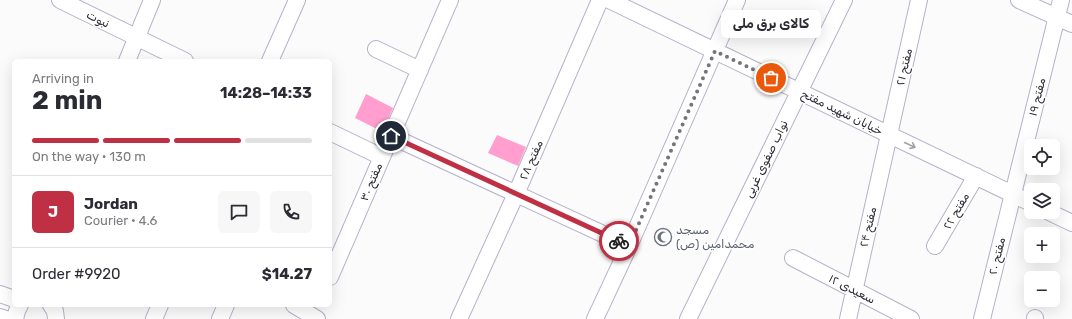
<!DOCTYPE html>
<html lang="en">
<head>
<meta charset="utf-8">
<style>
  :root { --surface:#fff; --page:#f7f7f7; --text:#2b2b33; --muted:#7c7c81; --line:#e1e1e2; --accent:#c03045 }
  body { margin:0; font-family:Rubik,Vazirmatn,sans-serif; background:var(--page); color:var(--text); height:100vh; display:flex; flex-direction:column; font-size:15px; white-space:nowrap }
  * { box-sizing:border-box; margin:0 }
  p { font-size:13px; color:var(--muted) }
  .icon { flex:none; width:22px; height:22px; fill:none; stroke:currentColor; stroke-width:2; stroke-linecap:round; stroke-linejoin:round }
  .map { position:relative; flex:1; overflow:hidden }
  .drawer { position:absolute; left:12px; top:59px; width:320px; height:248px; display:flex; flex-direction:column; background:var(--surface); border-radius:6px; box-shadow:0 4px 16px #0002 }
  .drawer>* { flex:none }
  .controls { position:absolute; left:1024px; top:139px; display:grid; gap:8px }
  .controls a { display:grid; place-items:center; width:36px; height:36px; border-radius:6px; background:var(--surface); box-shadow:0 4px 16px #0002; font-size:20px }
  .pin { position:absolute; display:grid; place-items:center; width:34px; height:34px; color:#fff; margin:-17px; border:2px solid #fff; border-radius:50%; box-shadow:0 1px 4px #0007 }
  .courier { position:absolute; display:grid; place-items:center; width:40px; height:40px; margin:-20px; border:3px solid #c03045; border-radius:50%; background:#fff; color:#222; box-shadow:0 1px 5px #0007 }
  .bubble { position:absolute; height:28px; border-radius:6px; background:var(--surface); box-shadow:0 4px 16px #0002; font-size:13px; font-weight:700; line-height:28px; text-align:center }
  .headline em { font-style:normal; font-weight:700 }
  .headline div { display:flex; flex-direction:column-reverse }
  .headline { display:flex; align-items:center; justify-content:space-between; height:68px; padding:0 20px }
  h1 { font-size:26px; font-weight:700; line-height:30px }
  .bar { display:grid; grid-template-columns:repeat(4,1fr); gap:6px 4px; align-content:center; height:48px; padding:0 20px }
  .bar i { height:5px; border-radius:3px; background:var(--line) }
  .bar .active { background:var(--accent) }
  .bar p { grid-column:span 4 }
  .line { display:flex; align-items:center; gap:10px; padding:0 20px; border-top:1px solid var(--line) }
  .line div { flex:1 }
  .round { display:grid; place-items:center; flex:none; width:42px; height:42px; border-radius:6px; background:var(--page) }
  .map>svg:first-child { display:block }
  .building { fill:#ff9ecf }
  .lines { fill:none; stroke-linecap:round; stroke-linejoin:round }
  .minor-casing { stroke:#b6b1c9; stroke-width:18 }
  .minor { stroke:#fff; stroke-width:16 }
  .oneway { stroke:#a0a0a4 }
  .done { stroke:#75747a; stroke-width:4; stroke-dasharray:0 7.2 }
  .route { stroke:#c03045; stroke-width:5 }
  .labels { text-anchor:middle; stroke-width:3; stroke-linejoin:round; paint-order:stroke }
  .street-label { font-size:12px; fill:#2d2b34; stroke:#fff }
  .worship-label { font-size:12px; fill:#5b616d; stroke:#fff; text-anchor:start }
</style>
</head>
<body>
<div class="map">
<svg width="1072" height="319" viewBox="0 0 1072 319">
  <rect width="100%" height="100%" fill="#fbfbfb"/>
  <path class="building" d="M366,94L393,108L383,132L355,118Z
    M497,135L526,147L518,166L488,153Z"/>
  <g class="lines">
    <g class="minor-casing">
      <path id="minor" d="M60,0L185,61
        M609,0L1031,203
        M1019,0L1072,24
        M376,49L420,70
        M127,61L152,0
        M270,61L297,0
        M330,132L382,157
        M391,136L629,246
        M1049,212L1072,223
        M935,246L976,176
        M793,258L911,319
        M330,277L450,0
        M0,294L14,299
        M51,305L55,311L56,319
        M294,305L317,319
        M0,317L6,319
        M15,319L17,311L20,305
        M154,319L160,305
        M220,319L226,305
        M459,319L516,194L600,0
        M595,319L629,246L737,0
        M688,319L844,0
        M848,319L919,0
        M982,319L1061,0
        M1035,319V318"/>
    </g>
    <use href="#minor" class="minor"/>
  </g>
  <defs><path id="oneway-shaft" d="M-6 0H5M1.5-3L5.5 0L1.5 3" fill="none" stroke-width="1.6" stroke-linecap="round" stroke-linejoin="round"/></defs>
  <use class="oneway" href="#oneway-shaft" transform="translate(910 145) rotate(25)"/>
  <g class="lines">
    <path class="done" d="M619,241L629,246L715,51L771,78"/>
    <path class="route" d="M391,136L619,241"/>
  </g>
  <defs>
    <g id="mosque-ring" transform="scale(0.9)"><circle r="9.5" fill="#fff" stroke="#6b7280" stroke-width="1.5"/><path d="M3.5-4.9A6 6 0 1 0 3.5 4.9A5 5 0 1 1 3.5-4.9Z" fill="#6b7280"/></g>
  </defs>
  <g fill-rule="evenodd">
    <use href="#mosque-ring" x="663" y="237"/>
  </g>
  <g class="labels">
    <g class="street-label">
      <text transform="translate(98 19) rotate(26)" y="4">نبوت</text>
      <text transform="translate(904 67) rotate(-77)" y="4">مفتح ۲۱</text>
      <text transform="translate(1037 97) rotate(-76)" y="4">مفتح ۱۹</text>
      <text transform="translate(842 112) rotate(26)" y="4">خیابان شهید مفتح</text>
      <text transform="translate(766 159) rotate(-64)" y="4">نواب صفوی غربی</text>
      <text transform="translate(531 160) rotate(-66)" y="4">مفتح ۲۸</text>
      <text transform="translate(371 182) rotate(-67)" y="4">مفتح ۳۰</text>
      <text transform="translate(956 211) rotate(-60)" y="4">مفتح ۲۲</text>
      <text transform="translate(868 227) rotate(-77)" y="4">مفتح ۲۴</text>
      <text transform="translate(997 256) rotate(-76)" y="4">مفتح ۲۰</text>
      <text transform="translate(852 289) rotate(27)" y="4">سعیدی ۱۲</text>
    </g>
    <g class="worship-label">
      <text x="676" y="234">مسجد<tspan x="676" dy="14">محمدامین (ص)</tspan></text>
    </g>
  </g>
</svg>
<div class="controls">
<a><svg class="icon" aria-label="locate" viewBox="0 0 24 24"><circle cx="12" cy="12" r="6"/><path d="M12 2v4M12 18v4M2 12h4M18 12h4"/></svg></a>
<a><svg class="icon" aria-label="layers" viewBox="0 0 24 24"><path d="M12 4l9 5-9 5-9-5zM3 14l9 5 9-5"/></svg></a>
<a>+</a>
<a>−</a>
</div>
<div class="pin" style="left:771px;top:78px;background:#ea580c"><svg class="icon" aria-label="bag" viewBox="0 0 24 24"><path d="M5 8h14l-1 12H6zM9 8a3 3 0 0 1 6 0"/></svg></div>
<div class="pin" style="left:391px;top:136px;background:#1f2937"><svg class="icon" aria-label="home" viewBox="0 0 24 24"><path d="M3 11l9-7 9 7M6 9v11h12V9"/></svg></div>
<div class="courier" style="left:619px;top:241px"><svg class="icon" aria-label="bike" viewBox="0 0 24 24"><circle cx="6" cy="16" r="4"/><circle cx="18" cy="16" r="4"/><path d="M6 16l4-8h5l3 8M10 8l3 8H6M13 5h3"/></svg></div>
<div class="bubble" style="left:721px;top:10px;width:100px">کالای برق ملی</div>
<section class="drawer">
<div class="headline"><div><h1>2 min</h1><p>Arriving in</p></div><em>14:28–14:33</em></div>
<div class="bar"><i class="active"></i><i class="active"></i><i class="active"></i><i></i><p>On the way · 130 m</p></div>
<div class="line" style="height:72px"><b class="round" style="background:var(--accent);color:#fff">J</b><div><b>Jordan</b><p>Courier · 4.6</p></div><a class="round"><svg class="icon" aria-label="chat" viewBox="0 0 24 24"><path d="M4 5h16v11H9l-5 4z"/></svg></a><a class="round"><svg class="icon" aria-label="phone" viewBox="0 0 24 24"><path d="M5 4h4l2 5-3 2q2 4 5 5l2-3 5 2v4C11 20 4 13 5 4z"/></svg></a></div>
<div class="line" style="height:52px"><div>Order #9920</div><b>$14.27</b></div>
</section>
</div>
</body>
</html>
